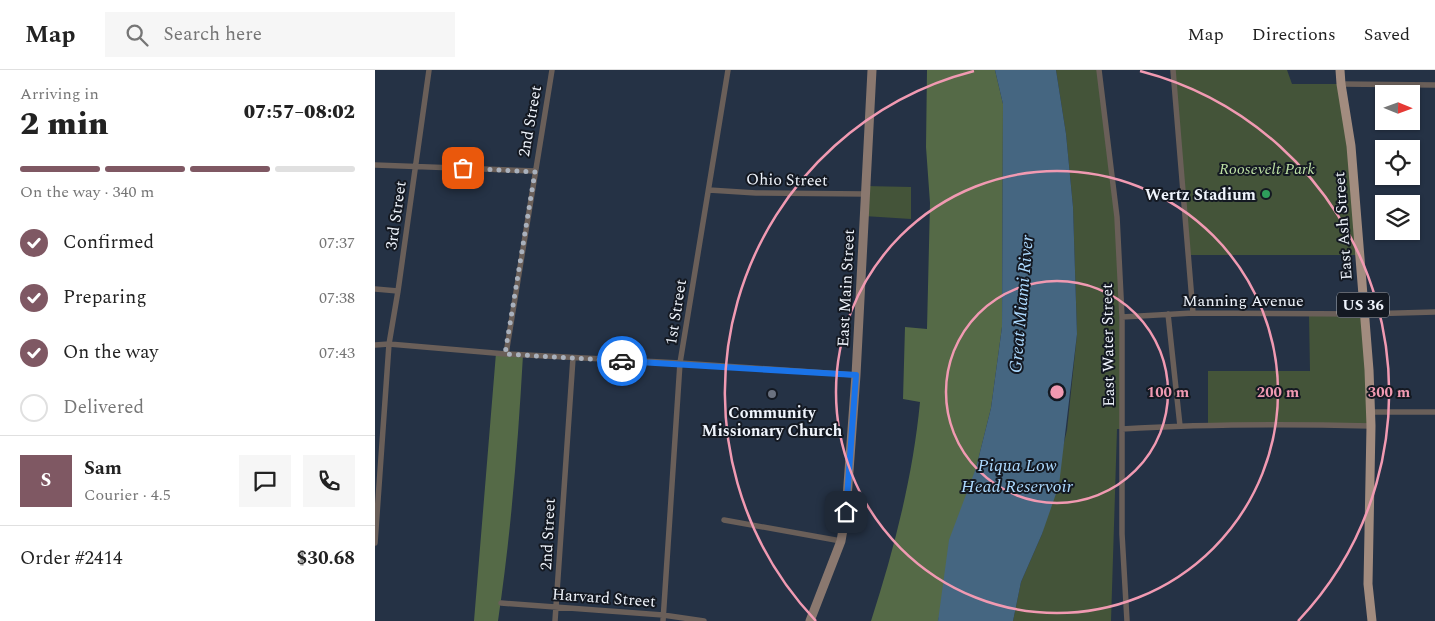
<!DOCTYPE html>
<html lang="en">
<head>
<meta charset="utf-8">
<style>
  :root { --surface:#fff; --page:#f6f6f6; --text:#222; --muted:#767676; --line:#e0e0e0; --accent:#7f5863 }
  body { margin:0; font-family:Spectral,serif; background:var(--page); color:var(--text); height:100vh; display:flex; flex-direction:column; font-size:19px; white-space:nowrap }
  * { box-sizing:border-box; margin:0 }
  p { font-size:16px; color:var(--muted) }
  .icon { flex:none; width:28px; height:28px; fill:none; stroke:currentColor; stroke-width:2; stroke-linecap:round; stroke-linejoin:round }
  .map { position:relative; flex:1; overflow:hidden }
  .panel { display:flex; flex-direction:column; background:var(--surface); width:375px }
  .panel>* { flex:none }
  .needle { width:32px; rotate:91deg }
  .controls { position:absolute; left:1000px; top:15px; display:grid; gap:10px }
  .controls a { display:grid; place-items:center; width:45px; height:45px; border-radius:0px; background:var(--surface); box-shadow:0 1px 4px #0004; font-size:25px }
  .pin { position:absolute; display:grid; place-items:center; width:42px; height:42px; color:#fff; margin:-21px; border-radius:10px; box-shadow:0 2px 8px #0006 }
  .courier { position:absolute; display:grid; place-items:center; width:50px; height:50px; margin:-25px; border:4px solid #1a73e8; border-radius:50%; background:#fff; color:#222; box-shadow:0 1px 6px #0007 }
  .summary em { font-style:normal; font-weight:800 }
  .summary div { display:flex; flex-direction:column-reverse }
  .summary { display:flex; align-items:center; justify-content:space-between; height:85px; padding:0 20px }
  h1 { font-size:32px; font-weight:800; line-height:38px }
  .bar { display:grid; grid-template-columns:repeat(4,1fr); gap:8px 5px; align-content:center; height:60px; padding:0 20px }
  .bar i { height:6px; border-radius:4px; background:var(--line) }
  .bar .active { background:var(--accent) }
  .bar p { grid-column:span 4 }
  .line { display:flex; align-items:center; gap:12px; padding:0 20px; border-top:1px solid var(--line) }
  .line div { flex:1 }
  .round { display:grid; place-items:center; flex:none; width:52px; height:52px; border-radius:0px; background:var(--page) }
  ol { padding:0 20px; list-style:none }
  li { display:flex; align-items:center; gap:15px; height:55px }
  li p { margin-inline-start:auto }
  li .icon { padding:5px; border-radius:50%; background:var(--accent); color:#fff; stroke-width:4 }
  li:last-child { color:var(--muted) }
  li i { width:28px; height:28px; border:2px solid var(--line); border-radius:50% }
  header { display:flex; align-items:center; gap:30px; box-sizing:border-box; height:70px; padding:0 25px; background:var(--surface); border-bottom:1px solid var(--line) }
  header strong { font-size:24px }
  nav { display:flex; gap:28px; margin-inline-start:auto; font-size:18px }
  .search { width:350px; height:45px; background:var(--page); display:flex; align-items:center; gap:12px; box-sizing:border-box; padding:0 18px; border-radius:0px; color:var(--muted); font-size:19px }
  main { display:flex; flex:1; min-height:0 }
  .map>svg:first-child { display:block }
  .green { fill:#445439 }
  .forest { fill:#556a47 }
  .water { fill:#456681 }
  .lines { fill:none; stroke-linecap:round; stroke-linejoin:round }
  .street { stroke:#6a5f59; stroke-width:5.5 }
  .secondary { stroke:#8a786f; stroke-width:9 }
  .primary { stroke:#a28c7f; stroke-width:9 }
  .done { stroke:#a9b1bd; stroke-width:5; stroke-dasharray:0 9 }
  .route { stroke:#1a73e8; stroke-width:6 }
  .ring { fill:none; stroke:#f19ab2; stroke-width:2.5 }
  .leisure-dot { fill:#2e9e5b; stroke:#141922; stroke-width:2 }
  .worship-dot { fill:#6b7280; stroke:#141922; stroke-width:2 }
  .labels { text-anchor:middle; stroke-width:4; stroke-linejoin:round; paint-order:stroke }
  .shield { fill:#141922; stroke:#aeb3bb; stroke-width:1 }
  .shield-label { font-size:15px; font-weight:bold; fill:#f0f5fd }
  .street-label { font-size:16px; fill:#f0f5fd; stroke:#141922 }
  .park-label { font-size:16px; font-style:italic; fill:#bcdfa3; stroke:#141922 }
  .poi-label { font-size:16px; font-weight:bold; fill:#f0f5fd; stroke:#141922; text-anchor:end }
  .water-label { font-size:18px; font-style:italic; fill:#acd9fe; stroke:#141922 }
  .centre { fill:#f19ab2; stroke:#141922; stroke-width:2.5 }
  .ring-label { font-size:15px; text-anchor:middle; font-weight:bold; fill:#f19ab2; stroke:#141922; stroke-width:4; stroke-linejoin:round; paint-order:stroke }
</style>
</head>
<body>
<header>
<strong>Map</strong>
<div class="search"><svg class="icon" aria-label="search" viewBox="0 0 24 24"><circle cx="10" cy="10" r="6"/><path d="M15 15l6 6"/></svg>Search here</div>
<nav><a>Map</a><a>Directions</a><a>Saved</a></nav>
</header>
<main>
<section class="panel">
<div class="summary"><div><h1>2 min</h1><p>Arriving in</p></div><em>07:57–08:02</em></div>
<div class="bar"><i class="active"></i><i class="active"></i><i class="active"></i><i></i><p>On the way · 340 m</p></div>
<ol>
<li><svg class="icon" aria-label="check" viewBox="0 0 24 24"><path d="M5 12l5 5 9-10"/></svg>Confirmed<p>07:37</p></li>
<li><svg class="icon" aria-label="check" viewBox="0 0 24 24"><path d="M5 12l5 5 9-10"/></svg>Preparing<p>07:38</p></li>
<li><svg class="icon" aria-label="check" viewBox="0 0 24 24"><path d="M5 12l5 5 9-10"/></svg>On the way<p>07:43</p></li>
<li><i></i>Delivered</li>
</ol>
<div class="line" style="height:90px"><b class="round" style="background:var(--accent);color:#fff">S</b><div><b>Sam</b><p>Courier · 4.5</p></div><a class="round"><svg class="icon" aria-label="chat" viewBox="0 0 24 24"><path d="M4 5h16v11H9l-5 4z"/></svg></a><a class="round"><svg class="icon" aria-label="phone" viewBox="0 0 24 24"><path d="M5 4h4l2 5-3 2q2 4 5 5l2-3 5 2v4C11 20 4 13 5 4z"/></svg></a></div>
<div class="line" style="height:65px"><div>Order #2414</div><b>$30.68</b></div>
</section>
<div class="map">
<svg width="1060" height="551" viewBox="0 0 1060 551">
  <rect width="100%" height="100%" fill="#253245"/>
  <path class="green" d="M681,0H724L742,147L747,359H742L736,551H638L646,512L667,464L692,360L702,264L698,137L691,64Z
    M798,0H912L917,14H966L984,185H813Z
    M490,116L536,117V149L489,146Z
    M934,244H989L996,356L833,355V301H935Z"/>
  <path class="forest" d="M552,0H620L628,34L627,257L616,338L563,551H496C519,480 538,406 545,332L528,329L530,257L552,259L555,133L551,77Z
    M121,283L148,285C143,374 136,463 123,551H99Z"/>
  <path class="water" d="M620,0H681L691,64L698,137L702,264L684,415L667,464L646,512L638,551H563L574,470L601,398L616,338L627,257L628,34Z"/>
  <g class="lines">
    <path class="street" d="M724,0L742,147L747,247V464L752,551
      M798,0L818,243
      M966,14L1060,15
      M0,95L160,101
      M334,120L381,123L490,124
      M0,219L23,221
      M793,244L805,356
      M747,247L818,243L989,244L1060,242
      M0,275L14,274L131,284L305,293L481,305
      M131,284L177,0
      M995,342H1060
      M747,359C830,354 913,354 996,356
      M349,450L466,471
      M0,473L14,274L23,221L54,0
      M126,533L288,545L329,551
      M180,551L198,288
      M288,551L305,293L353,0"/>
    <path class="secondary" d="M435,551L466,471L471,442L481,305L497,0"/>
    <path class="primary" d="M965,0L966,14L976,76L994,300L996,356L993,514L997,551"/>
  </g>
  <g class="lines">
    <path class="done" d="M88,98L160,102L130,284L247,291"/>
    <path class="route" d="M247,291L481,305L471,442"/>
  </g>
  <g class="ring">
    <circle cx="682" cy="322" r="111"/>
    <circle cx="682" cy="322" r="221"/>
    <path d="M441 551A332 332 0 0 1 599 1M765 1A332 332 0 0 1 923 551"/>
  </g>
  <circle class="leisure-dot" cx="891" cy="124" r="5"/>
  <circle class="worship-dot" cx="397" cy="324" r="5"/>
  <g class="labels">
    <rect class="shield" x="962" y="222.5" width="52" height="25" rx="4"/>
    <g class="shield-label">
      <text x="988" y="240">US 36</text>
    </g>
    <g class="street-label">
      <text transform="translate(154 51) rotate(-80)" y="6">2nd Street</text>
      <text transform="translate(412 109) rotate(1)" y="6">Ohio Street</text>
      <text transform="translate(20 145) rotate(-82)" y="6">3rd Street</text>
      <text transform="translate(967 156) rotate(-94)" y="6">East Ash Street</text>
      <text transform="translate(470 218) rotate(-87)" y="6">East Main Street</text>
      <text x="868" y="236">Manning Avenue</text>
      <text transform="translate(300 242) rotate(-81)" y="6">1st Street</text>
      <text transform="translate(732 275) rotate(-91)" y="6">East Water Street</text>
      <text transform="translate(172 464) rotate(-87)" y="6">2nd Street</text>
      <text transform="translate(229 527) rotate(4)" y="6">Harvard Street</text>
    </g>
    <g class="park-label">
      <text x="892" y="104">Roosevelt Park</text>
    </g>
    <g class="poi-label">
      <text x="881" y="130">Wertz Stadium</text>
      <text x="397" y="348" text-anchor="middle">Community<tspan x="397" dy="18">Missionary Church</tspan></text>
    </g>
    <g class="water-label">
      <text transform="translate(646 234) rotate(-85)" y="6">Great Miami River</text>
      <text x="642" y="401">Piqua Low<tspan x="642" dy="21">Head Reservoir</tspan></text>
    </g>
  </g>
  <circle cx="682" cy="322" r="8" class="centre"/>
  <g class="ring-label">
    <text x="793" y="327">100 m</text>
    <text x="903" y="327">200 m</text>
    <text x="1014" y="327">300 m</text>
  </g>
</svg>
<div class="controls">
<a><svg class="needle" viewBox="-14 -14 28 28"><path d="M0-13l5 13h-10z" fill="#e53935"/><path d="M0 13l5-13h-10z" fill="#767676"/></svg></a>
<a><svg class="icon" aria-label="locate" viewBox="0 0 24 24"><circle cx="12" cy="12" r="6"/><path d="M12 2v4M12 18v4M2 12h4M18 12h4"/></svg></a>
<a><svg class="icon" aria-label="layers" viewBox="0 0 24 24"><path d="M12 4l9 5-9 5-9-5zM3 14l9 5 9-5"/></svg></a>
</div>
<div class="pin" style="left:88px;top:98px;background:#ea580c"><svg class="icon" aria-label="bag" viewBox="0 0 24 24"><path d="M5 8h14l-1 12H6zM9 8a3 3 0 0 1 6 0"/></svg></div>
<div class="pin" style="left:471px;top:442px;background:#1f2937"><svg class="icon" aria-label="home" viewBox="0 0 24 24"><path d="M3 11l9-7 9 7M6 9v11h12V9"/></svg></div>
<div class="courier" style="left:247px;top:291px"><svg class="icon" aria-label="car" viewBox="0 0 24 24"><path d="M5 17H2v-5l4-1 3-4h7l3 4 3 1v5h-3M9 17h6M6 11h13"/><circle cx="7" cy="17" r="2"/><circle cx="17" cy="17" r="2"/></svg></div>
</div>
</main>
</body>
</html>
